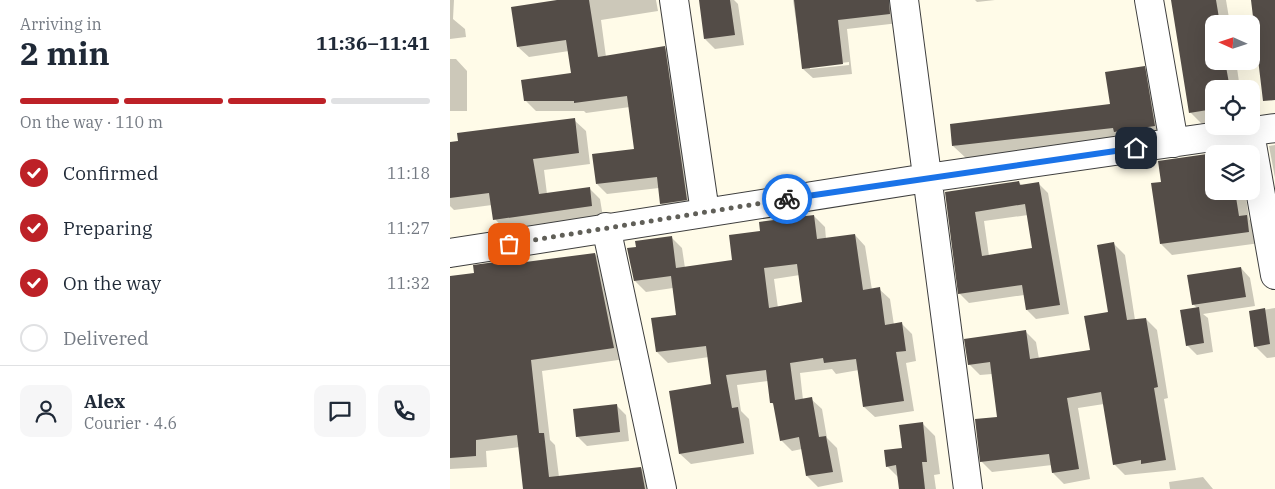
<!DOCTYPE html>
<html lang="en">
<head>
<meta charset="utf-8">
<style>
  :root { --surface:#fff; --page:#f6f6f7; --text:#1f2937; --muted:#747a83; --line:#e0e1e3; --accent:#bd2127 }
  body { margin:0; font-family:"IBM Plex Serif",serif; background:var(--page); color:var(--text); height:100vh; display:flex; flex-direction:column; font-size:19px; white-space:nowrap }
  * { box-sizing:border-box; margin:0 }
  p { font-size:16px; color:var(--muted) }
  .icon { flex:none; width:28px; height:28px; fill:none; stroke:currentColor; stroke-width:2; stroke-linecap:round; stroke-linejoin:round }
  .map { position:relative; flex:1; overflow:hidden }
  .details { display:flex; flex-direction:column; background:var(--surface); width:450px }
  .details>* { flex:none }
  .needle { width:32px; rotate:273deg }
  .tools { position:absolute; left:755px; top:15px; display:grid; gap:10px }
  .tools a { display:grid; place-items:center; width:55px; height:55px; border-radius:10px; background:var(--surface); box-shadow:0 5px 20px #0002; font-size:25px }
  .pin { position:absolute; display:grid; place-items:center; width:42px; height:42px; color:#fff; margin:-21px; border-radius:10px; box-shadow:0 2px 8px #0006 }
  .courier { position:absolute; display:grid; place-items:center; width:50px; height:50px; margin:-25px; border:4px solid #1a73e8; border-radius:50%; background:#fff; color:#222; box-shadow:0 1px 6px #0007 }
  .summary em { font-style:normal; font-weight:800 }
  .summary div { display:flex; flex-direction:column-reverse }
  .summary { display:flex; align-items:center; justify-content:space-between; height:85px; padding:0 20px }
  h1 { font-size:32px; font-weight:800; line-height:38px }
  .bar { display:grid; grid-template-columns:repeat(4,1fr); gap:8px 5px; align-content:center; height:60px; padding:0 20px }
  .bar i { height:6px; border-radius:4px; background:var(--line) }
  .bar .on { background:var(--accent) }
  .bar p { grid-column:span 4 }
  .line { display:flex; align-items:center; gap:12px; padding:0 20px; border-top:1px solid var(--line) }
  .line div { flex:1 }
  .round { display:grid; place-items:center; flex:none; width:52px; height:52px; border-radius:10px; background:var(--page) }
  ol { padding:0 20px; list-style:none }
  li { display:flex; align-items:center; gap:15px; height:55px }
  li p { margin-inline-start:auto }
  li .icon { padding:5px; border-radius:50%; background:var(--accent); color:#fff; stroke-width:4 }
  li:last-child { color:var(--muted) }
  li i { width:28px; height:28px; border:2px solid var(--line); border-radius:50% }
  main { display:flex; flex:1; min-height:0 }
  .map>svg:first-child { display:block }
  .shadow { fill:#0003; fill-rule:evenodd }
  .building { fill:#534c47; fill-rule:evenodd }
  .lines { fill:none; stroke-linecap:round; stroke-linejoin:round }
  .minor-casing { stroke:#3e3e3e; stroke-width:30 }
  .minor { stroke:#fff; stroke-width:28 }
  .done { stroke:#605f58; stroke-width:5; stroke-dasharray:0 9 }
  .route { stroke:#1a73e8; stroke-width:6 }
</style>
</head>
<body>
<main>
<section class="details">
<div class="summary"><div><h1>2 min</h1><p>Arriving in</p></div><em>11:36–11:41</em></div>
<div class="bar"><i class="on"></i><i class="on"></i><i class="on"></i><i></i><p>On the way · 110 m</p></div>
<ol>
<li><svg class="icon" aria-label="check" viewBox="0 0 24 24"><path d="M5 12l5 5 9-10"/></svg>Confirmed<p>11:18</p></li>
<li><svg class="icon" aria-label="check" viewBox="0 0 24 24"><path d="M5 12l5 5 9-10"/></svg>Preparing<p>11:27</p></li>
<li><svg class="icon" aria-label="check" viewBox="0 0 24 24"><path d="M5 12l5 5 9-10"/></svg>On the way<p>11:32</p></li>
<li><i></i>Delivered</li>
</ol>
<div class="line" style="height:90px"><a class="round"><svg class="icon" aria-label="person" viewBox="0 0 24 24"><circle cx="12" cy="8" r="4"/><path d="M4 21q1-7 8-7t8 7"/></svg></a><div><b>Alex</b><p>Courier · 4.6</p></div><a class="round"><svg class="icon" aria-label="chat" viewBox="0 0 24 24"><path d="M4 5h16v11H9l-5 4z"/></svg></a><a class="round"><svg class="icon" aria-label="phone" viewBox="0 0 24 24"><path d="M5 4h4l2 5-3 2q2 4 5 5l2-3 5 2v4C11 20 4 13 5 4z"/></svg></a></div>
</section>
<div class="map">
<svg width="825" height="489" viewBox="0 0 825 489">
  <rect width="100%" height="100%" fill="#fffbe8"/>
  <path class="shadow" d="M0,0H4L3,19L15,29L16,37L0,39Z
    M113,0H206L208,11L151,20L156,57L215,48L225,58L247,210L222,214L211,204L209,188L157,194L147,184L186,150L180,107L136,113L134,111H86L75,100L122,74L119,51L79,57L68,47Z
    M250,0H284L288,4L294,45L265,49L255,39Z
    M343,0H447L449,23L397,29L402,74L363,78L353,69ZM399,62V65L360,69V67Z
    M525,0H545L527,2Z
    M722,0H776L780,24H764V61H786L790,89H764V123L753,125L740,112Z
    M0,59H6L17,71V111H0Z
    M694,67L707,80L718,139L517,159L503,146L661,106Z
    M124,120L136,131L140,164L94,170L97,194L139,188L150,199L153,217L56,231L45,219L42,205L4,210L0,206V143Z
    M825,145V178L819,146Z
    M787,151L790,154H764Z
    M568,182L572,185L588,183L598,193L619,314L586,319L577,310L574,295L519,303L509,293L496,193ZM578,215L583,249L539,256L534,221Z
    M764,191H795L799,219L807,228L810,243L722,255L711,244Z
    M364,216L375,227L376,239L405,235L415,246L422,290L429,289L440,299L444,325L452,324L462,334L466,361L456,363L464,411L425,417L414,407L409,370L386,374L382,369L350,373L353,400L361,399L372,409L377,438L387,448L393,482L368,487L357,476L352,449L342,451L331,440L325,406L321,402L318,381L287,385L291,411L299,419L304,454L241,464L230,454L263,385L259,357L218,363L207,352L227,316L223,288L196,292L185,281L221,237L232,248L235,268L283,261L312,232ZM350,275L353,303L328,308L324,279Z
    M664,244L675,255L685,320L696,319L707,330L718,398L714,399L726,470L675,475L664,464L654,404L628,408L640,479L614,484L603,473L602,465L542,472L531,461L548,418L542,374L530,375L519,364L575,331L586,342L589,359L641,351L659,313Z
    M145,254L156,265L175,359L92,371L100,440L105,445L109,477L153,489H75L70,447L36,451L37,467L0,469V278L25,274L52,262L56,266Z
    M791,268L800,278L805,306L753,314L758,318L763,352L747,355L737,345L748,309L743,304Z
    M825,308V357L817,358L805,346L800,312Z
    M166,405L176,415L179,441L137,446L127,436Z
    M472,423L485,436L490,474L484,475L486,489H450L449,478L437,466L453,449Z
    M191,468L201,478L203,489H176Z
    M753,477L763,489H720L719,482Z"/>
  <path class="building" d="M107,0H139L148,57L215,46L237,200L210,204L207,177L146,184L142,154L184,149L177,96L124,103V101H74L71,80L121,73L116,40L67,47L61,7Z
    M249,0H280L285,35L254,39Z
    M344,0H439L440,14L388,20L393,64L352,69Z
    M721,0H766L770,24H764V61H775L780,89H764V109L739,113Z
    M801,0H825V100L813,101Z
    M695,66L705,126L664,132L663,128L502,146L500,124L660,104L655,72Z
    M125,118L129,153L83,159L89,194L140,187L142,206L43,220L39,193L0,198V142L8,141L7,133Z
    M764,153V191H785L789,216L797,215L799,232L710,244L701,183L711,182L708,161Z
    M569,181L570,185L589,182L610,305L576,310L572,285L508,294L495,192ZM575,204L582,248L532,256L525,212Z
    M364,215L367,239L405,234L413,290L430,287L435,325L452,322L456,351L446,352L454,401L413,407L406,359L374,363L373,358L340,363L345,400L362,397L369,437L376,436L383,472L356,476L349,437L330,441L323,403H320L316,370L276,375L282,408L288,407L294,443L229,454L219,391L261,384L256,346L206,352L201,318L226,315L221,276L184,281L177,248L186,247L185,241L222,236L226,268L282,260L279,235L310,231L309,222ZM347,264L352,302L319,308L314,268Z
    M664,242L677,320L696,318L708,387L704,388L716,460L691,464V460L663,465L651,392L617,398L629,469L602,473L599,454L530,462L525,419L547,417L540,362L518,365L514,339L576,330L580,359L640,350L634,316L658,312L647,245Z
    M145,253L164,348L81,360L89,433H94L99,477L191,467L195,489H73L67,435L26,440V456L0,458V276L24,273L23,265L53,261V265Z
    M791,267L796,297L742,305L737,275Z
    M749,307L754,343L736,346L730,310Z
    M815,308L820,344L804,347L799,311Z
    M167,404L170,432L126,437L123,409Z
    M473,422L477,462H472L475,489H449L446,465L436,467L434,450L452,448L449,425Z"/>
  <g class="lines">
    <g class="minor-casing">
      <path id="minor" d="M224,0L255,212
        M454,0L518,489
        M699,0L724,143
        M800,133L825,275
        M156,227L212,489
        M0,253L477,178L825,128"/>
    </g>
    <use href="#minor" class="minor"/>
  </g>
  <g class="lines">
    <path class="done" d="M59,244L337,199"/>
    <path class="route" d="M337,199L686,148"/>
  </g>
</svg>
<div class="tools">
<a><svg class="needle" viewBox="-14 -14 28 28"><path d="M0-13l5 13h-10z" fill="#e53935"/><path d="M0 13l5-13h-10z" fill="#747a83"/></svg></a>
<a><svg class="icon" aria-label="locate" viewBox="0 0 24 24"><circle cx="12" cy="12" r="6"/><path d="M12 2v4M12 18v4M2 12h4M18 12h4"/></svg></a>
<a><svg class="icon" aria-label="layers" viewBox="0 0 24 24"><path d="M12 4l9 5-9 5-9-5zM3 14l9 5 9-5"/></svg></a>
</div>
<div class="pin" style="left:59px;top:244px;background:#ea580c"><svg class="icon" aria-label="bag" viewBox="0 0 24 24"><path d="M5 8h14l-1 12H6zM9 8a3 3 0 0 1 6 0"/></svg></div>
<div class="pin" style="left:686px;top:148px;background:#1f2937"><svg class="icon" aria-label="home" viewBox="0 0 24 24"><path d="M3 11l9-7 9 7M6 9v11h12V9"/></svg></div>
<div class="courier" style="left:337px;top:199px"><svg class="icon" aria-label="bike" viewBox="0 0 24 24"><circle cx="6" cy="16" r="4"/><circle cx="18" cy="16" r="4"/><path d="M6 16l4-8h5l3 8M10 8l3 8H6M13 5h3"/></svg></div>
</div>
</main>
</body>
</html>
